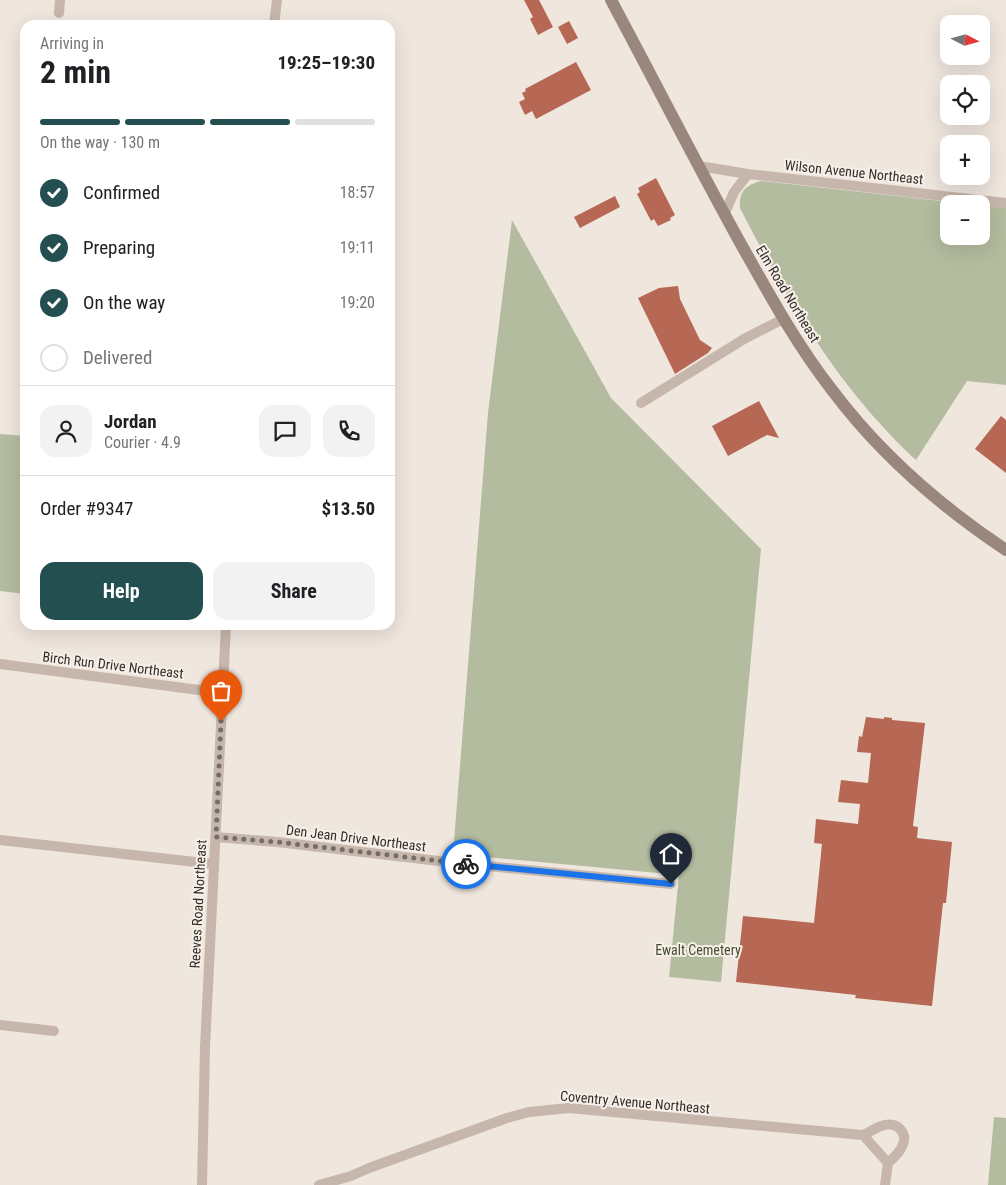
<!DOCTYPE html>
<html lang="en">
<head>
<meta charset="utf-8">
<style>
  :root { --surface:#fff; --page:#f2f2f2; --text:#202124; --muted:#757577; --line:#e0e0e0; --accent:#244f51 }
  body { margin:0; font-family:"Roboto Condensed",sans-serif; background:var(--page); color:var(--text); height:100vh; display:flex; flex-direction:column; font-size:19px; white-space:nowrap }
  * { box-sizing:border-box; margin:0 }
  p { font-size:16px; color:var(--muted) }
  .icon { flex:none; width:28px; height:28px; fill:none; stroke:currentColor; stroke-width:2; stroke-linecap:round; stroke-linejoin:round }
  .map { position:relative; flex:1; overflow:hidden }
  .sheet { position:absolute; left:20px; top:20px; width:375px; height:610px; display:flex; flex-direction:column; background:var(--surface); border-radius:15px; box-shadow:0 5px 20px #0002 }
  .sheet>* { flex:none }
  .needle { width:32px; rotate:96deg }
  .tools { position:absolute; left:940px; top:15px; display:grid; gap:10px }
  .tools a { display:grid; place-items:center; width:50px; height:50px; border-radius:10px; background:var(--surface); box-shadow:0 5px 20px #0002; font-size:25px }
  .pin { position:absolute; display:grid; place-items:center; width:42px; height:42px; color:#fff; margin:-51px -21px; border-radius:50% 50% 50% 0; rotate:-45deg; box-shadow:0 0 5px #0007 }
  .pin .icon { rotate:45deg }
  .courier { position:absolute; display:grid; place-items:center; width:50px; height:50px; margin:-25px; border:4px solid #1a73e8; border-radius:50%; background:#fff; color:#222; box-shadow:0 1px 6px #0007 }
  .summary em { font-style:normal; font-weight:700 }
  .summary div { display:flex; flex-direction:column-reverse }
  .summary { display:flex; align-items:center; justify-content:space-between; height:85px; padding:0 20px }
  h1 { font-size:32px; font-weight:700; line-height:38px }
  .bar { display:grid; grid-template-columns:repeat(4,1fr); gap:8px 5px; align-content:center; height:60px; padding:0 20px }
  .bar i { height:6px; border-radius:4px; background:var(--line) }
  .bar .active { background:var(--accent) }
  .bar p { grid-column:span 4 }
  .line { display:flex; align-items:center; gap:12px; padding:0 20px; border-top:1px solid var(--line) }
  .line div { flex:1 }
  .round { display:grid; place-items:center; flex:none; width:52px; height:52px; border-radius:15px; background:var(--page) }
  ol { padding:0 20px; list-style:none }
  li { display:flex; align-items:center; gap:15px; height:55px }
  li p { margin-inline-start:auto }
  li .icon { padding:5px; border-radius:50%; background:var(--accent); color:#fff; stroke-width:4 }
  li:last-child { color:var(--muted) }
  li i { width:28px; height:28px; border:2px solid var(--line); border-radius:50% }
  .cta { display:flex; gap:10px; margin-top:auto; padding:10px 20px }
  .cta a { flex:1; height:58px; border-radius:15px; background:var(--accent); color:#fff; font-size:20px; font-weight:700; line-height:58px; text-align:center }
  .cta a+a { background:var(--page); color:var(--text) }
  .map>svg:first-child { display:block }
  .green { fill:#b4bc9f }
  .building { fill:#b66854 }
  .lines { fill:none; stroke-linecap:round; stroke-linejoin:round }
  .minor { stroke:#c6b6ab; stroke-width:10 }
  .secondary { stroke:#99867d; stroke-width:12 }
  .done { stroke:#756d68; stroke-width:5; stroke-dasharray:0 9 }
  .route { stroke:#1a73e8; stroke-width:6 }
  .labels { text-anchor:middle; stroke-width:4; stroke-linejoin:round; paint-order:stroke }
  .street-label { font-size:14px; fill:#342c29; stroke:#f7f0e9 }
  .park-label { font-size:14px; fill:#454f30; stroke:#f7f0e9 }
</style>
</head>
<body>
<div class="map">
<svg width="1006" height="1185" viewBox="0 0 1006 1185">
  <rect width="100%" height="100%" fill="#efe6de"/>
  <path class="green" d="M761,181L968,204H949V236H981V205L1006,208V385L967,381L916,460C900,446 887,431 873,416C818,353 778,282 740,208C739,192 745,185 761,181Z
    M512,220L611,398L761,549L721,982L669,977L679,875L453,854L488,413Z
    M0,434L25,436V594L0,591Z
    M994,1117L1006,1118V1185H988Z"/>
  <path class="building" d="M524,0H539L553,27L538,35L530,19L533,17Z
    M569,21L578,38L567,44L558,27Z
    M576,62L591,90L536,119L532,111L525,115L519,102L525,99L522,93L526,91L525,89Z
    M656,178L675,215L670,218L671,220L658,226L654,219L651,221L637,194L640,192L638,188Z
    M615,196L620,207L580,228L574,217Z
    M678,286L680,299L700,340L712,348L708,353L675,374L638,298L659,288Z
    M759,401L779,438L767,435L728,456L712,426Z
    M1001,416L1006,420V473L975,449Z
    M866,717L884,719V717L892,718V720L925,723L913,826L918,827L917,838L952,842L946,903H943L932,1006L855,998L856,995L736,982L743,916L814,923L822,844L814,843L816,819L858,824L860,804L838,802L841,780L868,783L871,753L857,752L859,736L862,737Z"/>
  <g class="lines">
    <path class="minor" d="M59,13L60,0
      M274,25L277,0
      M699,166L748,174L1006,203
      M724,215L734,192L748,174
      M641,403L744,339L783,319
      M0,664L222,693
      M216,837L277,842L456,863L671,884
      M0,840L213,864
      M0,1025L54,1031
      M863,1135C870,1132 878,1126 885,1125C897,1122 908,1133 903,1144C901,1152 894,1157 888,1163
      M202,1185L205,1047L226,625
      M319,1185L351,1176L369,1168L507,1118L529,1112L569,1108L863,1135L888,1163
      M885,1185L888,1163"/>
    <path class="secondary" d="M611,0C655,82 697,165 742,246C770,296 797,345 832,390C880,454 940,506 1006,550"/>
  </g>
  <g class="lines">
    <path class="done" d="M221,721L216,837L277,842L466,864"/>
    <path class="route" d="M466,864L671,884"/>
  </g>
  <g class="labels">
    <g class="street-label">
      <text transform="translate(854 172) rotate(6)" y="5">Wilson Avenue Northeast</text>
      <text transform="translate(788 294) rotate(59)" y="5">Elm Road Northeast</text>
      <text transform="translate(113 665) rotate(7)" y="5">Birch Run Drive Northeast</text>
      <text transform="translate(356 838) rotate(7)" y="5">Den Jean Drive Northeast</text>
      <text transform="translate(198 904) rotate(-87)" y="5">Reeves Road Northeast</text>
      <text transform="translate(635 1102) rotate(5)" y="5">Coventry Avenue Northeast</text>
    </g>
    <g class="park-label">
      <text x="698" y="955">Ewalt Cemetery</text>
    </g>
  </g>
</svg>
<div class="tools">
<a><svg class="needle" viewBox="-14 -14 28 28"><path d="M0-13l5 13h-10z" fill="#e53935"/><path d="M0 13l5-13h-10z" fill="#757577"/></svg></a>
<a><svg class="icon" aria-label="locate" viewBox="0 0 24 24"><circle cx="12" cy="12" r="6"/><path d="M12 2v4M12 18v4M2 12h4M18 12h4"/></svg></a>
<a>+</a>
<a>−</a>
</div>
<div class="pin" style="left:221px;top:721px;background:#ea580c"><svg class="icon" aria-label="bag" viewBox="0 0 24 24"><path d="M5 8h14l-1 12H6zM9 8a3 3 0 0 1 6 0"/></svg></div>
<div class="pin" style="left:671px;top:884px;background:#1f2937"><svg class="icon" aria-label="home" viewBox="0 0 24 24"><path d="M3 11l9-7 9 7M6 9v11h12V9"/></svg></div>
<div class="courier" style="left:466px;top:864px"><svg class="icon" aria-label="bike" viewBox="0 0 24 24"><circle cx="6" cy="16" r="4"/><circle cx="18" cy="16" r="4"/><path d="M6 16l4-8h5l3 8M10 8l3 8H6M13 5h3"/></svg></div>
<section class="sheet">
<div class="summary"><div><h1>2 min</h1><p>Arriving in</p></div><em>19:25–19:30</em></div>
<div class="bar"><i class="active"></i><i class="active"></i><i class="active"></i><i></i><p>On the way · 130 m</p></div>
<ol>
<li><svg class="icon" aria-label="check" viewBox="0 0 24 24"><path d="M5 12l5 5 9-10"/></svg>Confirmed<p>18:57</p></li>
<li><svg class="icon" aria-label="check" viewBox="0 0 24 24"><path d="M5 12l5 5 9-10"/></svg>Preparing<p>19:11</p></li>
<li><svg class="icon" aria-label="check" viewBox="0 0 24 24"><path d="M5 12l5 5 9-10"/></svg>On the way<p>19:20</p></li>
<li><i></i>Delivered</li>
</ol>
<div class="line" style="height:90px"><a class="round"><svg class="icon" aria-label="person" viewBox="0 0 24 24"><circle cx="12" cy="8" r="4"/><path d="M4 21q1-7 8-7t8 7"/></svg></a><div><b>Jordan</b><p>Courier · 4.9</p></div><a class="round"><svg class="icon" aria-label="chat" viewBox="0 0 24 24"><path d="M4 5h16v11H9l-5 4z"/></svg></a><a class="round"><svg class="icon" aria-label="phone" viewBox="0 0 24 24"><path d="M5 4h4l2 5-3 2q2 4 5 5l2-3 5 2v4C11 20 4 13 5 4z"/></svg></a></div>
<div class="line" style="height:65px"><div>Order #9347</div><b>$13.50</b></div>
<div class="cta"><a>Help</a><a>Share</a></div>
</section>
</div>
</body>
</html>
